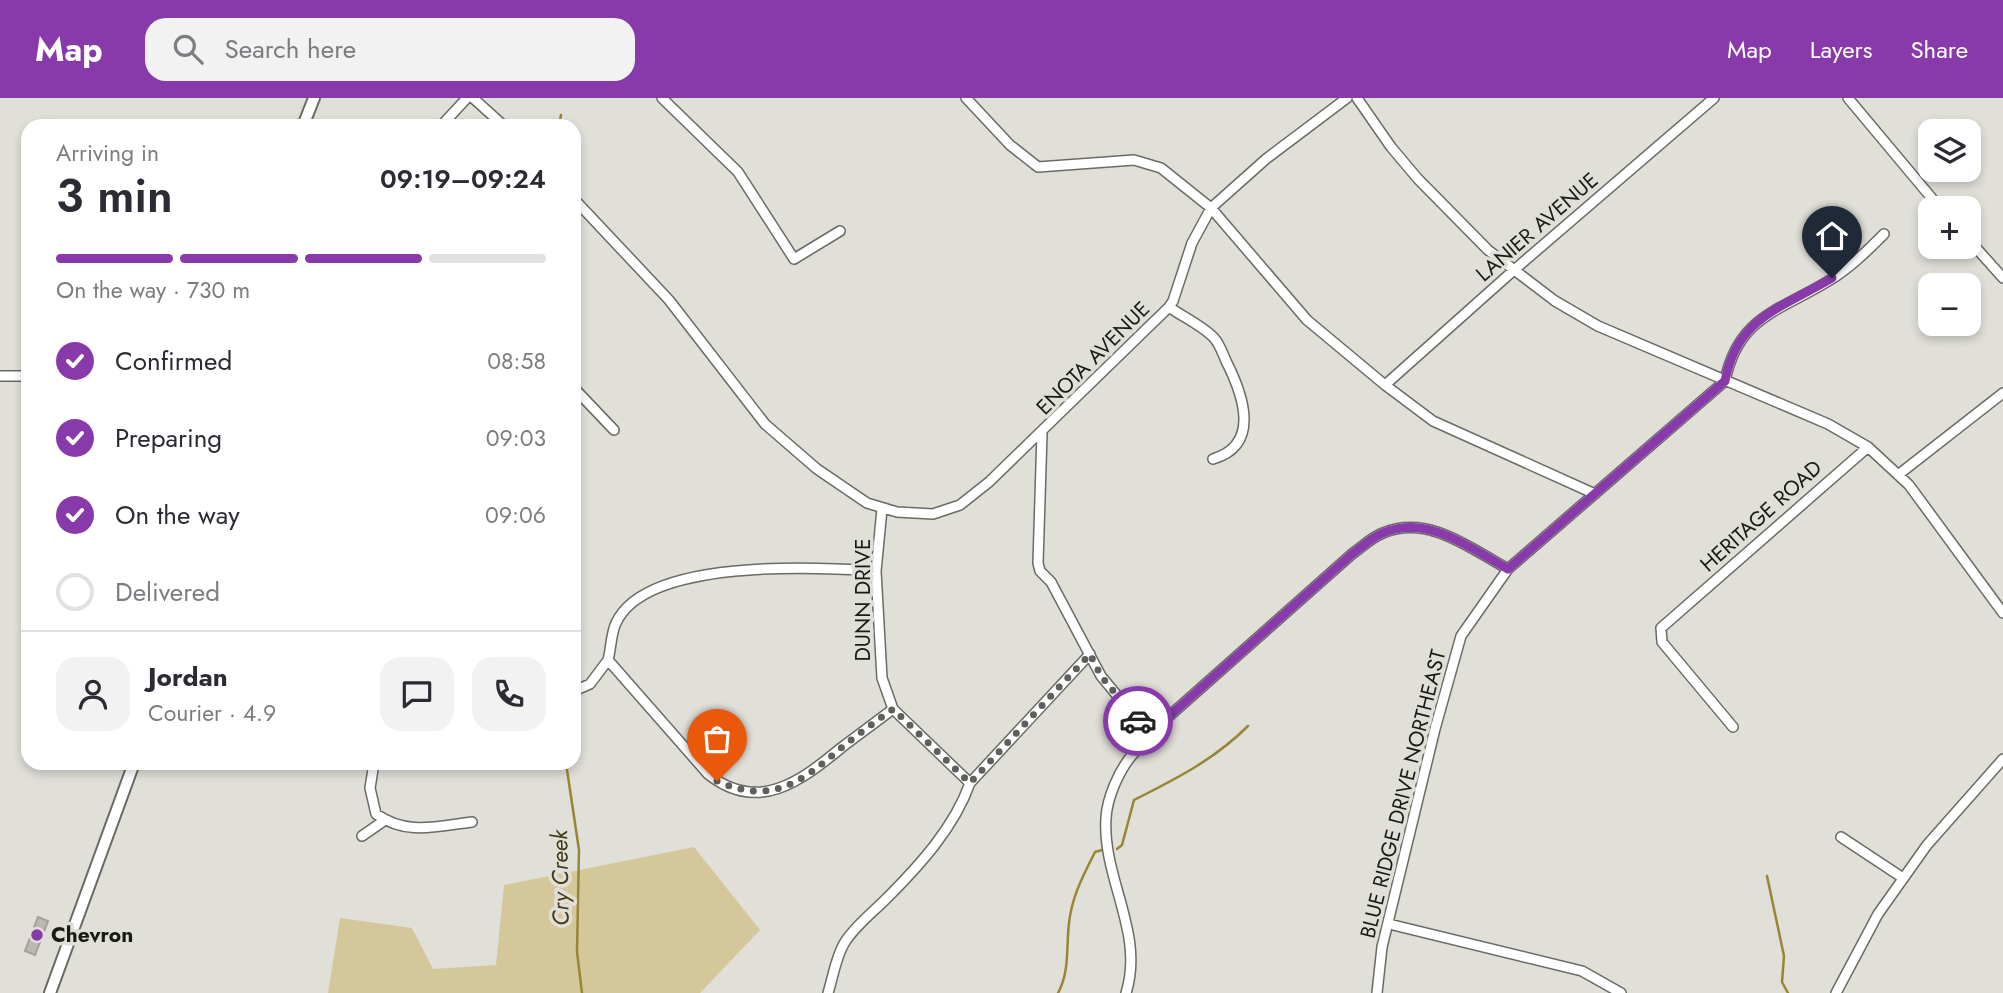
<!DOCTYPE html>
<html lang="en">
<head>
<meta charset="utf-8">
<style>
  :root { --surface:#fff; --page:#f2f2f3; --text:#2b2b33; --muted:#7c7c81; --line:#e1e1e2; --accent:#883aab }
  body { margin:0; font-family:Jost,sans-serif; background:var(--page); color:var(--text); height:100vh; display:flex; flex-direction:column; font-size:26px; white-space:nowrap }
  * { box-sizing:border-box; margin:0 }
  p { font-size:23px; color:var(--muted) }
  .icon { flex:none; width:38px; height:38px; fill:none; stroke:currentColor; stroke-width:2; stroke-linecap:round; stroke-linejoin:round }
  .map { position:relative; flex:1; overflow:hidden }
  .drawer { position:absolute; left:21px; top:21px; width:560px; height:651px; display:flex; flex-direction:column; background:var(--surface); border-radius:21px; box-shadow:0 4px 10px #0003 }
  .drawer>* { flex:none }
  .fabs { position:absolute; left:1918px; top:21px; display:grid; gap:14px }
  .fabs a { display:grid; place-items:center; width:63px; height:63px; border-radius:14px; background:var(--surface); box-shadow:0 4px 10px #0003; font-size:35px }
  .pin { position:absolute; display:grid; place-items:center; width:60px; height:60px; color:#fff; margin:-72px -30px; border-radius:50% 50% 50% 0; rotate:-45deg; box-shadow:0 0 7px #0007 }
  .pin .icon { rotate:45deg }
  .courier { position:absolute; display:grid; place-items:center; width:70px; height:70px; margin:-35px; border:5px solid #883aab; border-radius:50%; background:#fff; color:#222; box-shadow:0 2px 9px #0007 }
  .summary em { font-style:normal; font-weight:600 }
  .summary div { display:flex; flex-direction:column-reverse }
  .summary { display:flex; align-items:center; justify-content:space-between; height:119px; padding:0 35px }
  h1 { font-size:46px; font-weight:600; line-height:52px }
  .bar { display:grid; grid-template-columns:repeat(4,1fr); gap:10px 7px; align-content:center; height:84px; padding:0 35px }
  .bar i { height:9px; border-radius:5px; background:var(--line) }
  .bar .active { background:var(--accent) }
  .bar p { grid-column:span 4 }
  .line { display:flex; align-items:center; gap:18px; padding:0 35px; border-top:2px solid var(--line) }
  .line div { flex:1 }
  .round { display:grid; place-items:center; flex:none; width:74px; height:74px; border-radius:21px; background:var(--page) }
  ol { padding:0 35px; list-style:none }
  li { display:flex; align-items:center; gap:21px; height:77px }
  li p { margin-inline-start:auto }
  li .icon { padding:7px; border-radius:50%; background:var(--accent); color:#fff; stroke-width:4 }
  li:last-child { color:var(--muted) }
  li i { width:38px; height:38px; border:4px solid var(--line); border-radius:50% }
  header { display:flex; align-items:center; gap:42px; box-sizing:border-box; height:98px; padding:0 35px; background:var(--accent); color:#fff }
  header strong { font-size:33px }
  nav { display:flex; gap:38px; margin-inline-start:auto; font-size:24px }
  .search { width:490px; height:63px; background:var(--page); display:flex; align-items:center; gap:18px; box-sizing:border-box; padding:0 24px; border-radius:21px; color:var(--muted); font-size:26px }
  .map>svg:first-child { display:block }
  .green { fill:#d4c89a }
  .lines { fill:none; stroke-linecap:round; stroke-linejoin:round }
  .stream { stroke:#998536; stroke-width:2.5 }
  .building { fill:#bab8b2; stroke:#a2a19a; stroke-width:2 }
  .minor-casing { stroke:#6c6a64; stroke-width:12 }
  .major-casing { stroke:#6c6a64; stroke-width:14 }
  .minor { stroke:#fff; stroke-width:9 }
  .major { stroke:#fff; stroke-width:10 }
  .done { stroke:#5f5f5b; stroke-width:7; stroke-dasharray:0 12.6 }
  .route { stroke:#883aab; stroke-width:9 }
  .poi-dot { fill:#883aab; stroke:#e0dfd8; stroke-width:2.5 }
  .labels { text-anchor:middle; stroke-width:7; stroke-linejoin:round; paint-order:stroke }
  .street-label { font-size:21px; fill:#1a1a17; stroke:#e0dfd8 }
  .poi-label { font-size:21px; font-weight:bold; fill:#1a1a17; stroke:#e0dfd8; text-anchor:start }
  .water-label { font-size:23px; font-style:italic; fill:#433a18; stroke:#e0dfd8 }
</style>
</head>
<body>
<header>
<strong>Map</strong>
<div class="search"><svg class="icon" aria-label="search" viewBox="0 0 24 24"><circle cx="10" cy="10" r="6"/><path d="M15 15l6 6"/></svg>Search here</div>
<nav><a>Map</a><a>Layers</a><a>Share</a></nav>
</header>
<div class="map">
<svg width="2003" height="895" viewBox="0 0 2003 895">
  <rect width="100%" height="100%" fill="#e0dfd8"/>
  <path class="green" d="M694,749L760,832L700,895H328L340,820L412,830L433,871L496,867L504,787Z"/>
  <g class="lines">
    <path class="stream" d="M559,28L561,17
      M566,665L579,752L577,854L582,895
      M1117,751L1122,747L1134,702C1176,681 1215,661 1248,628
      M1767,778L1784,858L1782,884L1788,895
      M1058,895C1070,873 1066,849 1069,825C1072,798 1083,778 1095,754L1102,752"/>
  </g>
  <path class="building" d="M38,819L48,823L35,857L25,853Z"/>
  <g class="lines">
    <g class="minor-casing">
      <path id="minor" d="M473,0L504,28
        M662,0L738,74L794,161L840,133
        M966,0L1010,47L1038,69L1134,62L1161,70L1211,110L1307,222L1385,287L1433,323L1595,396
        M1357,0L1391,49L1418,81L1488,152L1555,203L1598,228L1828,326L1868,349L1909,387L2003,515
        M1848,0L1940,110
        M441,28L467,0
        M574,101L669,202L765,326L817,371L867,405L897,414L933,416L960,407L989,384L1169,209L1173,203L1192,145L1211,110L1266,61L1347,0
        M1969,142L2003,180
        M1169,209C1183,219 1203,228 1214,240C1220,246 1223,257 1227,265C1243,297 1261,347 1213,361
        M0,278H28
        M1385,287L1514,172L1714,0
        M574,290L614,332
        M1042,335L1038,465L1040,473L1051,484L1101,578L1149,636
        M1898,377L2003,295
        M882,411L876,473L882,580L893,611L970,685
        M876,473C816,469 646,460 616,525C611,535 611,551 608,562L708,676C758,716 801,683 841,650C858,637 876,624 893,611
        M574,593L590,586L608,562
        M1733,629L1662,544L1661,530L1868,349
        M374,665L370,690L376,716C407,738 437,728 472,724
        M362,738L385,722
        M1841,739L1903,780
        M1389,826L1582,873L1621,895
        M828,895C833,879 836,858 845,844C855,828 872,815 886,801C919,768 954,730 970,685L1090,556
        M1126,895C1145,835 1102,780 1106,720C1107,700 1119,672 1133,656C1140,648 1146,646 1149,636L1352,456C1362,449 1372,439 1383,435C1429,416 1471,451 1508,471
        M1377,895L1382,849L1435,631L1461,538L1508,471L1725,283C1738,218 1780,213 1830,182C1850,170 1867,153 1884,136
        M1836,895L1878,816L1927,747L2003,661"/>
    </g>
    <g class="major-casing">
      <path id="major" d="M303,28L314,0
        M50,895L134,665"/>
    </g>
    <use href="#minor" class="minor"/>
    <use href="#major" class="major"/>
  </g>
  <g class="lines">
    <path class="done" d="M717,683C771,707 800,685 840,651C857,637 875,624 893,611L970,685L1090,556L1101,578L1138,623"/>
    <path class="route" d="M1138,623L1149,636L1352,456C1362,449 1372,439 1383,435C1429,416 1471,451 1508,471L1725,283C1737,219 1782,210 1832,180"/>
  </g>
  <circle class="poi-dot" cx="37" cy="837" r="7"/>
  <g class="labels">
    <g class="street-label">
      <text transform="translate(1537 129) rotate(-41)" y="7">LANIER AVENUE</text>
      <text transform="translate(1093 260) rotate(-45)" y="7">ENOTA AVENUE</text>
      <text transform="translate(1761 418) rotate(-42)" y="7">HERITAGE ROAD</text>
      <text transform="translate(863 502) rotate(-90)" y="7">DUNN DRIVE</text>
      <text transform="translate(1403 696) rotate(-76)" y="7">BLUE RIDGE DRIVE NORTHEAST</text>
    </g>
    <g class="poi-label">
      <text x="51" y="844">Chevron</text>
    </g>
    <g class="water-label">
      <text transform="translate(560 780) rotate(-91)" y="8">Cry Creek</text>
    </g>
  </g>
</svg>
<div class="fabs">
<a><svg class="icon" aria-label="layers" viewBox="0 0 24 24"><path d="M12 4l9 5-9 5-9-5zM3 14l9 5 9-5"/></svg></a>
<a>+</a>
<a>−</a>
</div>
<div class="pin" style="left:717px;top:683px;background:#ea580c"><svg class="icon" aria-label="bag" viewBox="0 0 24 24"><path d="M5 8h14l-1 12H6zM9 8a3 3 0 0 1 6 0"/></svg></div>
<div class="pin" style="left:1832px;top:180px;background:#1f2937"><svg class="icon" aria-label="home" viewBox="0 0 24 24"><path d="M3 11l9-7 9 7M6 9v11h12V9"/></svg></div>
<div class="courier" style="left:1138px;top:623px"><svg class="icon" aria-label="car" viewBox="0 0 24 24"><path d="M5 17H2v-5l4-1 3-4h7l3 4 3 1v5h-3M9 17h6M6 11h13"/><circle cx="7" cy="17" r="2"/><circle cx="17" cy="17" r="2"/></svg></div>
<section class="drawer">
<div class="summary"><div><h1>3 min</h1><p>Arriving in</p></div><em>09:19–09:24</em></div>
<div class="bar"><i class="active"></i><i class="active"></i><i class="active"></i><i></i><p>On the way · 730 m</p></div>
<ol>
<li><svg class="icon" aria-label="check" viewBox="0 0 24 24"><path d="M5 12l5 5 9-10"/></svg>Confirmed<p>08:58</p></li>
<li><svg class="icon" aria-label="check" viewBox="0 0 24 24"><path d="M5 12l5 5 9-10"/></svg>Preparing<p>09:03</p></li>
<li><svg class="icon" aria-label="check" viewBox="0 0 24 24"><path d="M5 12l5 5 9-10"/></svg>On the way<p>09:06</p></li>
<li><i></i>Delivered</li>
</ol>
<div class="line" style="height:126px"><a class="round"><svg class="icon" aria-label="person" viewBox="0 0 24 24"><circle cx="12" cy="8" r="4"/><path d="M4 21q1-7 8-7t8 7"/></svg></a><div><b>Jordan</b><p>Courier · 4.9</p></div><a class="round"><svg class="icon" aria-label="chat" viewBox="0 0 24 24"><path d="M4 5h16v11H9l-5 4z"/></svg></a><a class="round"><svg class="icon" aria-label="phone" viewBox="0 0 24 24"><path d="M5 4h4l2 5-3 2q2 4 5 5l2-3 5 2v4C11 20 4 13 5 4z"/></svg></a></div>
</section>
</div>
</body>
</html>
